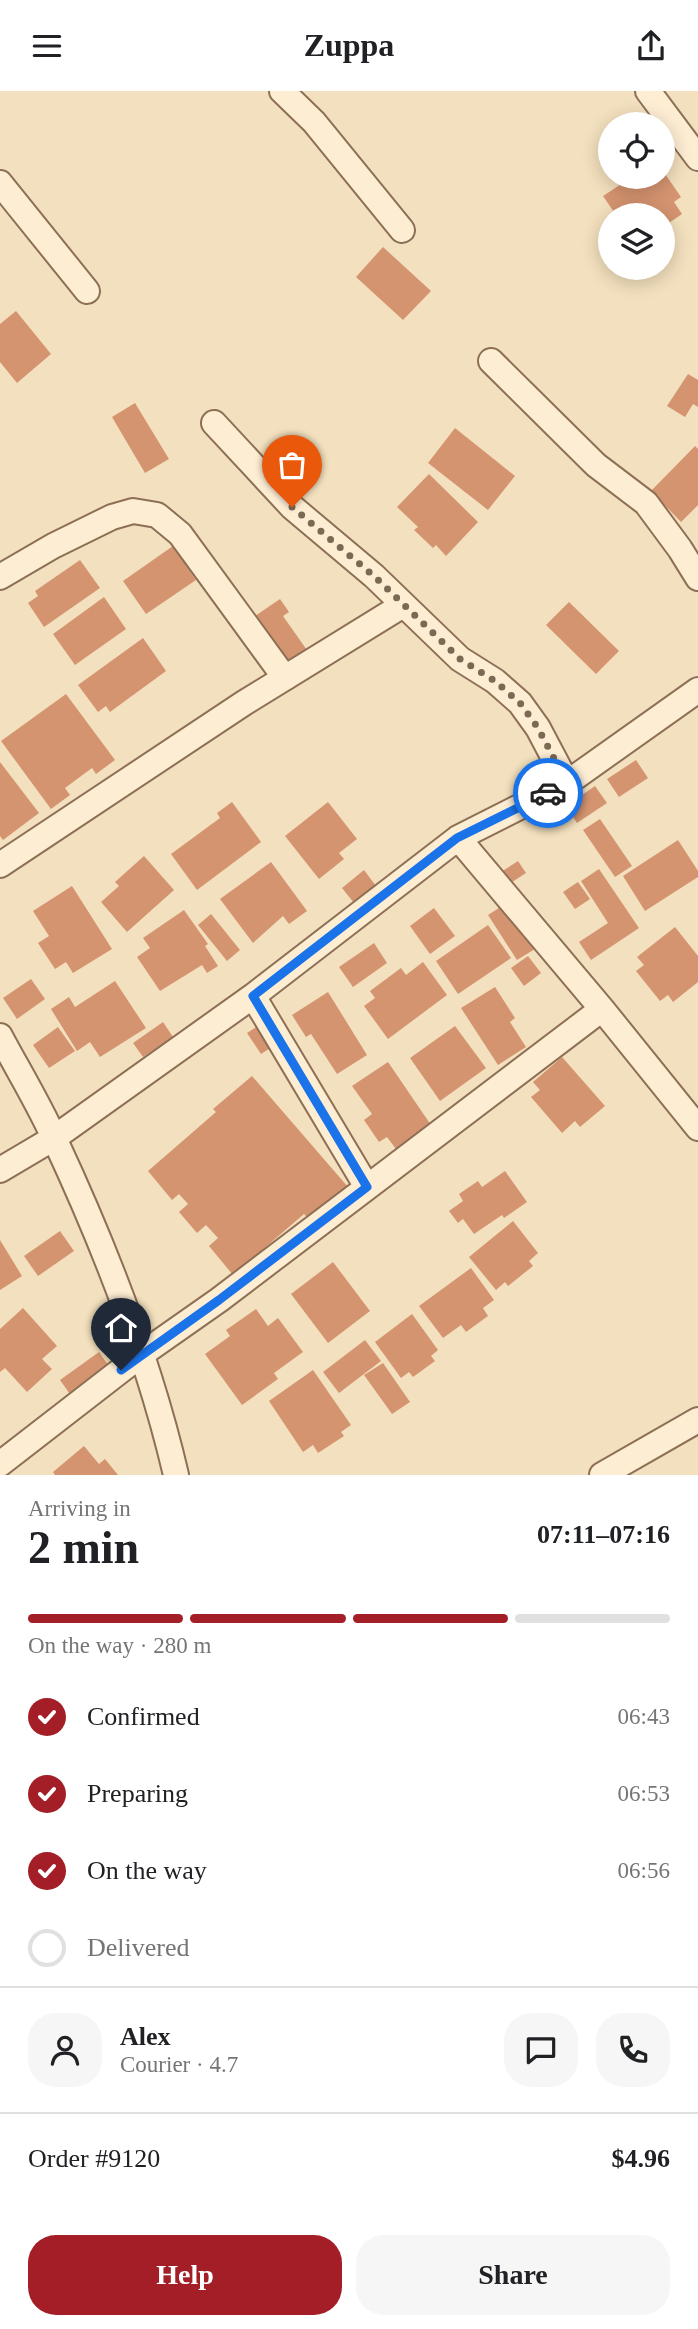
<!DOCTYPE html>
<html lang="en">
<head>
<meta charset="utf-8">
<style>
  :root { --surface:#fff; --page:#f6f6f6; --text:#202124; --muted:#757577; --line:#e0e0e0; --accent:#a31e27 }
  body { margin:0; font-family:"Times New Roman",serif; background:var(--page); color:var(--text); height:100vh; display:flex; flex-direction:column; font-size:26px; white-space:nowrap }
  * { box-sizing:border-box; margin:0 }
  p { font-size:23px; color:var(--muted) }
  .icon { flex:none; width:38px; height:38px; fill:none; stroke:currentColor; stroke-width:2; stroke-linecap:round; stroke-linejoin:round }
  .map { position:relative; height:1384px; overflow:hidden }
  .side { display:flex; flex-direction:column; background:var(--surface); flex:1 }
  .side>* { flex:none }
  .fabs { position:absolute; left:598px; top:21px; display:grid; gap:14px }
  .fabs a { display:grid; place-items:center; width:77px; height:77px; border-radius:50%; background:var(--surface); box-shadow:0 4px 18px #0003; font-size:35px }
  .pin { position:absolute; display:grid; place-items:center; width:60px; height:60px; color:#fff; margin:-72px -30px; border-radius:50% 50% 50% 0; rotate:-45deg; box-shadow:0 0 7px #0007 }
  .pin .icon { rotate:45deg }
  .courier { position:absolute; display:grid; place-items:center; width:70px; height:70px; margin:-35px; border:5px solid #1a73e8; border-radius:50%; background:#fff; color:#222; box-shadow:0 2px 9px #0007 }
  .summary em { font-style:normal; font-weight:600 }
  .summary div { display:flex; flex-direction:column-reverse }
  .summary { display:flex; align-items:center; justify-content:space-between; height:119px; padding:0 28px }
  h1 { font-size:46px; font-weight:600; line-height:52px }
  .bar { display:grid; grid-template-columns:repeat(4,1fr); gap:10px 7px; align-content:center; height:84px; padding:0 28px }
  .bar i { height:9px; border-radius:5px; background:var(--line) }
  .bar .active { background:var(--accent) }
  .bar p { grid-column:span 4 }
  .line { display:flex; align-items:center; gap:18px; padding:0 28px; border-top:2px solid var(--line) }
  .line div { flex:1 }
  .round { display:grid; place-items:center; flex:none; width:74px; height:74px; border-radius:28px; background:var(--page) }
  ol { padding:0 28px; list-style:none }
  li { display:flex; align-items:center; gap:21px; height:77px }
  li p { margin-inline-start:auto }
  li .icon { padding:7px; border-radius:50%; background:var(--accent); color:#fff; stroke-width:4 }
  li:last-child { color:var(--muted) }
  li i { width:38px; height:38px; border:4px solid var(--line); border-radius:50% }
  .cta { display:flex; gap:14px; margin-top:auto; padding:14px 28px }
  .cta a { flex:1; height:80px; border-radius:28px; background:var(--accent); color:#fff; font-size:28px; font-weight:600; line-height:80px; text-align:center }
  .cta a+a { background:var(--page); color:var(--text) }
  header { display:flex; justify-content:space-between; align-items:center; height:91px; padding:0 28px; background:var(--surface); font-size:32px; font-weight:600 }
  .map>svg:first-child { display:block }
  .building { fill:#d59470 }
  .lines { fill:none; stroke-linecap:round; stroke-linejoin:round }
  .minor-casing { stroke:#8d6f55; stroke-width:28 }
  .minor { stroke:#fdedd3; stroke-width:24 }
  .done { stroke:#7b6954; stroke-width:7; stroke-dasharray:0 12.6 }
  .route { stroke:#1a73e8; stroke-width:9 }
</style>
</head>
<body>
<header><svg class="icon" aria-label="menu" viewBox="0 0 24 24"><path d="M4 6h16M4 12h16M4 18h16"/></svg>Zuppa<svg class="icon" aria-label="share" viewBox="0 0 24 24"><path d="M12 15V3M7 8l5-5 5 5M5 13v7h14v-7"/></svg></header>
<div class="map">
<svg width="698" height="1384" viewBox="0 0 698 1384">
  <rect width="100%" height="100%" fill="#f3e0be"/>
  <path class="building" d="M663,80L681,106L674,111L682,123L663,136V124H616L603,105L632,86H663Z
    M383,156L431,200L403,229L356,186Z
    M16,220L51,263L17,292L0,271V233Z
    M688,283L698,289V316L693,313L685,326L667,315Z
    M135,312L169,368L145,382L112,326Z
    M455,337L515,385L488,419L428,372Z
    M695,355L698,358V414L681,431L651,400Z
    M429,383L478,431L446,465L436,454L433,457L414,439L418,436L397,416Z
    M173,455L196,489L146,523L123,490Z
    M80,469L100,497L44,536L28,512L38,505L35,500Z
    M104,506L126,538L75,574L53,543Z
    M280,508L289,521L283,525L309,562L289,575L255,525Z
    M569,511L619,560L596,583L546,534Z
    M143,547L166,580L110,621L106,615L98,621L78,594Z
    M66,603L115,669L96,683L92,677L65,697L70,704L51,718L1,650Z
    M636,669L648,687L619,706L607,688Z
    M0,671L39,722L3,749L0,745Z
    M595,695L607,712L577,732L566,715Z
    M232,711L261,751L197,799L171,763L220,727L217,722Z
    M328,711L357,748L339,762L344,768L319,788L285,745Z
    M600,728L632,775L615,786L583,739Z
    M678,749L698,780V786L645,820L623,785Z
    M144,765L174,799L127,841L101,811L119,795L115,791Z
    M518,770L526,782L509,793L501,781Z
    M271,771L307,820L289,833L283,825L253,852L220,808Z
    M599,778L639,837L591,869L579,851L608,832L581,790Z
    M364,779L376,795L354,812L342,797Z
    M578,791L590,808L575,818L563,801Z
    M72,795L112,858L73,882L66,871L55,878L38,852L49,845L33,820Z
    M505,813L535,858L517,869L488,824Z
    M434,817L455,845L430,863L410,835Z
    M184,819L208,853L205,855L218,875L207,882L202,874L160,900L137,866L150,857L143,847Z
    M211,823L240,859L227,870L198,834Z
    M488,834L511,867L458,903L436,870Z
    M675,836L698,865V891L673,911L668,904L660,910L636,880L644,874L637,866Z
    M374,852L387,872L353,896L339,876Z
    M528,865L541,882L524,895L511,877Z
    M423,871L447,904L388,948L364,915L375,907L370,900L401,877L406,884Z
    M31,888L45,908L17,928L3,907Z
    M115,890L146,937L100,966L90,951L77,960L51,918L69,906L75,916Z
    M495,896L515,927L510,931L526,956L498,974L461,917Z
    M328,901L367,964L337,983L311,943L306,946L292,924Z
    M163,931L173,946L143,966L133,952Z
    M261,933L275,954L261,963L247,942Z
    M455,935L486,977L440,1010L410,967Z
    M58,936L75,960L49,977L33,954Z
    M562,966L605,1015L580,1036L575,1030L562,1042L531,1006L540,999L533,991Z
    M388,971L431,1034L396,1058L387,1046L379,1051L364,1029L372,1023L352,995Z
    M252,985L348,1096L310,1129L304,1123L233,1184L209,1155L218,1147L206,1134L197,1142L179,1121L188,1113L179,1103L172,1109L148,1080L216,1021L213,1018Z
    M505,1080L527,1111L504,1127L502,1124L474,1143L463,1128L458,1132L449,1120L463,1110L459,1103L478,1090L482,1096Z
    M513,1130L538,1162L529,1170L533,1175L508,1195L505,1191L496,1199L469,1166Z
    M60,1140L74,1160L38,1185L24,1165Z
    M0,1149L22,1185L0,1199Z
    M333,1171L370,1220L328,1252L291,1203Z
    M471,1177L494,1209L483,1217L488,1225L466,1241L461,1234L443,1247L419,1215Z
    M23,1217L57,1255L42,1268L52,1278L27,1301L5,1277L0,1281V1238Z
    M256,1218L268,1235L278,1227L303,1261L274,1282L278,1288L242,1314L205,1263L230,1245L226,1239Z
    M412,1223L438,1259L431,1265L435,1270L413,1286L409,1281L401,1287L375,1251Z
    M365,1249L381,1270L339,1302L323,1281Z
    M99,1261L111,1278L72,1306L60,1289Z
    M383,1272L410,1311L392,1323L364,1284Z
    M313,1279L351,1334L341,1341L344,1345L318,1362L313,1354L303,1361L269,1310Z
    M84,1355L99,1373L105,1368L118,1384H55L53,1381Z"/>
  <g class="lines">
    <g class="minor-casing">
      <path id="minor" d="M282,0L314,31L402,139
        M648,0L698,67
        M0,92L87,200
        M491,270L596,374L646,412L680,458L698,487
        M214,332L292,416L374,485L460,568L495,590L520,612L538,637L567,692
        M0,486L53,455L112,426L133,420L157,424L180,443L285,587
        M458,747L602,918L698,1037
        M0,774L244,612L403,514
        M253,905L367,1096
        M0,945C18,979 39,1013 55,1049C105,1156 149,1268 176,1384
        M0,1079L54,1047L253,905L458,747L567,692L698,599
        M0,1373L142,1263L219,1209L602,918
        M602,1384L698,1329"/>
    </g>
    <use href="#minor" class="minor"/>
  </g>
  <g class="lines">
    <path class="done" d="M292,416L374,485L460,568L495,590L520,612L538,637L567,692L548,702"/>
    <path class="route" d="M121,1279L219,1209L367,1096L253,905L457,747L548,702"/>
  </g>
</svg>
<div class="fabs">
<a><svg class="icon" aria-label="locate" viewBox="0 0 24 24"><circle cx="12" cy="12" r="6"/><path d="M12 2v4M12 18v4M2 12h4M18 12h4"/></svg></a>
<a><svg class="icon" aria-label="layers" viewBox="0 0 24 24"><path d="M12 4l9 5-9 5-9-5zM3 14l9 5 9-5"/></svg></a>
</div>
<div class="pin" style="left:292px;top:416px;background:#ea580c"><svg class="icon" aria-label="bag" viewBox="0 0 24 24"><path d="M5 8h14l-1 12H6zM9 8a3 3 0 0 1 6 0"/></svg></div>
<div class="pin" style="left:121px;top:1279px;background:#1f2937"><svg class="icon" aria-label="home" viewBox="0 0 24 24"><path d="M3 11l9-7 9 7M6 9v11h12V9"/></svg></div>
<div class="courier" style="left:548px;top:702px"><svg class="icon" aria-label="car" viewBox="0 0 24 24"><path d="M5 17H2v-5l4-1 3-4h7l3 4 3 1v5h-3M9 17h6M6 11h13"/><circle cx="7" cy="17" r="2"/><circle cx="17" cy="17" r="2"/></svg></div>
</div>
<section class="side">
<div class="summary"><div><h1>2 min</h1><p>Arriving in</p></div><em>07:11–07:16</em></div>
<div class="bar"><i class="active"></i><i class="active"></i><i class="active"></i><i></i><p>On the way · 280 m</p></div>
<ol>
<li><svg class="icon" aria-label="check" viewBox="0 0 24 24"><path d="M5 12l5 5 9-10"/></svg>Confirmed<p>06:43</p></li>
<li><svg class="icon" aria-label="check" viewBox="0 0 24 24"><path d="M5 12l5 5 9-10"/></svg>Preparing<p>06:53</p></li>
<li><svg class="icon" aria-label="check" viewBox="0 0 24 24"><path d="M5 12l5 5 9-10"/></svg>On the way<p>06:56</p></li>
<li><i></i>Delivered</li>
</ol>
<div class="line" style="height:126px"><a class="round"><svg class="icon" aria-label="person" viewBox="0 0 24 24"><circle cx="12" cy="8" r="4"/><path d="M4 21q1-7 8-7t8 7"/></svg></a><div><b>Alex</b><p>Courier · 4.7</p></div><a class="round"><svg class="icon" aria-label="chat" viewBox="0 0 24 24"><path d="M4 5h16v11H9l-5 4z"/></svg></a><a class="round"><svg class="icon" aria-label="phone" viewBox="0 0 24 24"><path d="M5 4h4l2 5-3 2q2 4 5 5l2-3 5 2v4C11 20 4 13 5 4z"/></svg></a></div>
<div class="line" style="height:91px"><div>Order #9120</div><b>$4.96</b></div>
<div class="cta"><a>Help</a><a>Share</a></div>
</section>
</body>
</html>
